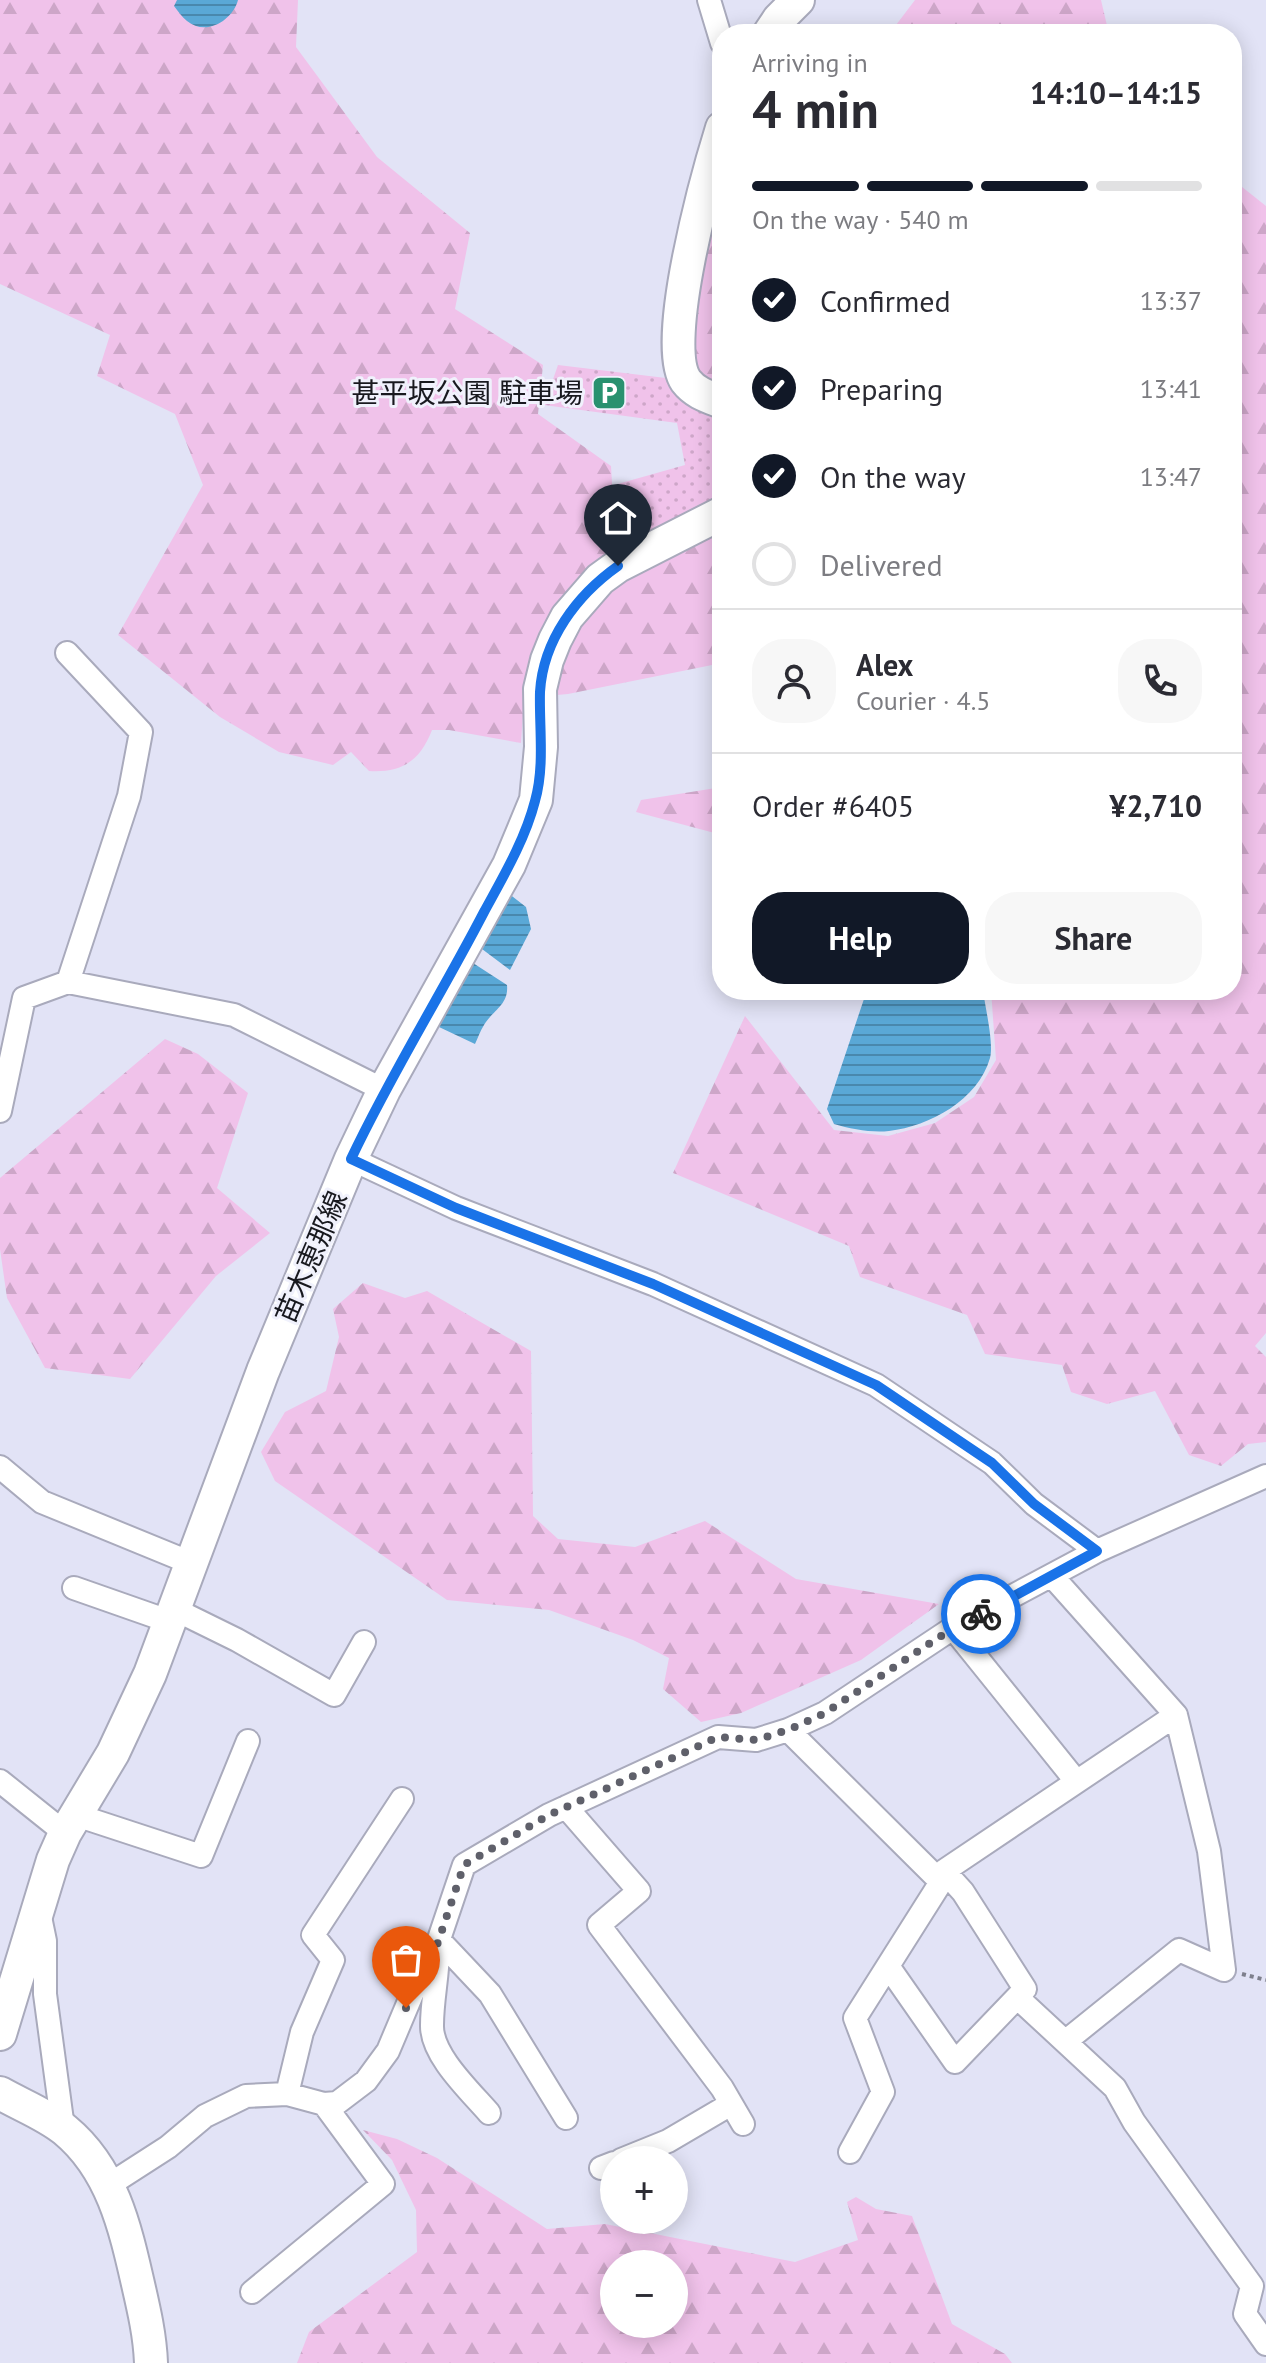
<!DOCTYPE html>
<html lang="en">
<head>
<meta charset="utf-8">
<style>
  :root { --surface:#fff; --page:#f7f7f7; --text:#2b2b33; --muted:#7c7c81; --line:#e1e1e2; --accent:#111827 }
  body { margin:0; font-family:"PT Sans","Noto Sans JP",sans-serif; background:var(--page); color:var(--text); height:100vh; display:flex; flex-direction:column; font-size:30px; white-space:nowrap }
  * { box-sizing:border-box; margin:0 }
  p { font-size:26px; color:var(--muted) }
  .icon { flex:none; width:44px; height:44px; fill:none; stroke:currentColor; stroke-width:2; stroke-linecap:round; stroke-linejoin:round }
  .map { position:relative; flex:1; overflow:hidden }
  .details { position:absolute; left:712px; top:24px; width:530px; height:976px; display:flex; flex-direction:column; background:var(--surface); border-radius:32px; box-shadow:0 4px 20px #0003 }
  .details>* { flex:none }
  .buttons { position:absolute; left:600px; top:2146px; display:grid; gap:16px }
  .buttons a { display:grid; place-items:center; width:88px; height:88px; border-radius:50%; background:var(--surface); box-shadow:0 4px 20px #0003; font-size:40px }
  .pin { position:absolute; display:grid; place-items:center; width:68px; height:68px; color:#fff; margin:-82px -34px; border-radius:50% 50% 50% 0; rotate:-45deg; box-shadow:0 0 8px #0007 }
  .pin .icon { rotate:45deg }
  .courier { position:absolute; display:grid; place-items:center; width:80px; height:80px; margin:-40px; border:6px solid #1a73e8; border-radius:50%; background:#fff; color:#222; box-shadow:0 2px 10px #0007 }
  .head em { font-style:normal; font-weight:700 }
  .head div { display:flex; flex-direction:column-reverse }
  .head { display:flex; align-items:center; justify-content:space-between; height:136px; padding:0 40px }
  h1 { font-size:52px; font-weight:700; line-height:60px }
  .bar { display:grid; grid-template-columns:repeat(4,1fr); gap:12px 8px; align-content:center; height:96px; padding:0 40px }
  .bar i { height:10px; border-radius:6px; background:var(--line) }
  .bar .selected { background:var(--accent) }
  .bar p { grid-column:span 4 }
  .line { display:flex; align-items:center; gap:20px; padding:0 40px; border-top:2px solid var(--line) }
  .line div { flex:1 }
  .round { display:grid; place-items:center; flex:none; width:84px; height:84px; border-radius:32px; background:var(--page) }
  ol { padding:0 40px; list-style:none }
  li { display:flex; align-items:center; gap:24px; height:88px }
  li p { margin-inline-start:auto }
  li .icon { padding:8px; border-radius:50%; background:var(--accent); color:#fff; stroke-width:4 }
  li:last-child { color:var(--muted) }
  li i { width:44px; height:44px; border:4px solid var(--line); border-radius:50% }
  .button { display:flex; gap:16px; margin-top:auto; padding:16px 40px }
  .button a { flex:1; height:92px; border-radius:32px; background:var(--accent); color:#fff; font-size:32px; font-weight:700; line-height:92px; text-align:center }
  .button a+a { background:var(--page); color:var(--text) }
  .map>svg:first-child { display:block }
  .forest { fill:url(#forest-firs); fill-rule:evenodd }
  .park { fill:url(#park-dots) }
  .water { fill:url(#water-rules) }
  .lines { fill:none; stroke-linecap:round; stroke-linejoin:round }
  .minor-casing { stroke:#a9aabc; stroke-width:26 }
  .secondary-casing { stroke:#a9aabc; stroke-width:36 }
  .path { stroke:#7e7f8c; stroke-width:4; stroke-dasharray:4 4; stroke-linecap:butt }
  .minor { stroke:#fff; stroke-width:22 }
  .secondary { stroke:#fff; stroke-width:32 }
  .done { stroke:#5f606a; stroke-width:8; stroke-dasharray:0 14.4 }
  .route { stroke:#1a73e8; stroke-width:10 }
  .labels { text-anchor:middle; stroke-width:6; stroke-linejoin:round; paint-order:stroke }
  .poi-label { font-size:28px; fill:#18191f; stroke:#f0f1fc; text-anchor:end }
  .street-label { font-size:28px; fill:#18191f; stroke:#f0f1fc }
</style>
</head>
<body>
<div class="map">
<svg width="1266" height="2363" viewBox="0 0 1266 2363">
  <defs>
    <pattern id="forest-firs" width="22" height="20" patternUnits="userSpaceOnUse" patternTransform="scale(2)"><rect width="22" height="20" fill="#f0c2ea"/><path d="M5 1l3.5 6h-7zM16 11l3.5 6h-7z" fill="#cda6c8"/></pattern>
    <pattern id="park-dots" width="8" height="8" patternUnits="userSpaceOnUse" patternTransform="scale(2)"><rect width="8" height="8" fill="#f0c2ea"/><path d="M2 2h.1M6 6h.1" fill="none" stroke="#cda6c8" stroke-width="1.8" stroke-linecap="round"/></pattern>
    <pattern id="water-rules" width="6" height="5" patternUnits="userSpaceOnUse" patternTransform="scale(2)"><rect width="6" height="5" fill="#5aa8d6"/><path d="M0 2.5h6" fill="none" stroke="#4988ad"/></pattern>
  </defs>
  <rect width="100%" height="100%" fill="#e2e3f6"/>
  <path class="forest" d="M0,0H298L296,47L377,157L470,233L455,309L543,365L538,414L611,466L615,534L645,558L722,522V663L568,694L524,698L521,743L449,730H432C420,761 402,773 369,771L351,752L333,765L279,752L220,717L118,635L203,485L175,414L97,376L110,335L0,284Z
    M915,0H1101L1109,34H873L896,25Z
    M722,176V498L691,355L698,268Z
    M1232,179L1266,206V1333L1255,1346L1266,1357V1442L1248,1444L1221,1466L1189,1455L1155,1391L1107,1404L1071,1392L1062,1365L985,1354L967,1315L860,1277L849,1246L673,1173L745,1016L834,1130L888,1136L935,1123L974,1097L996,1060L991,990H1232Z
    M722,787V835L636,812L641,800Z
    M165,1039L198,1054L248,1093L217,1188L270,1233L216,1276L130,1379L45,1368L7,1298L0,1249V1178Z
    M363,1283L405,1298L427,1291L531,1351L533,1516L558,1539L635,1547L705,1521L796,1579L939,1604L861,1660L741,1713L701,1722L663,1689L669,1658L633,1640L549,1610L447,1600L275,1481L261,1452L285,1412L326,1391L339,1337L333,1309Z
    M363,2130L397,2139L437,2158L547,2229L605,2224L795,2262L858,2240L847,2202L856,2197L876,2209L912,2216L952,2324L1005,2354L1012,2363H297L309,2332L417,2252L416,2210L392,2160ZM614,2264H674V2324H614Z"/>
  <path class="park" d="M558,365L674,379L722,411V504L624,551L607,487L685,465L677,423L544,405Z"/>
  <path class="water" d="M177,0H238C233,20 206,37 187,21C182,17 178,11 174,6Z
    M508,893L526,907L531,929L510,970L478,946Z
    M473,963L507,985C509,1005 493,1010 484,1025C480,1031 478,1038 475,1044L439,1027Z
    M867,990H983C985,1007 994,1043 990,1058C978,1100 930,1126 889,1131C872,1133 851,1129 834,1124L827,1109Z"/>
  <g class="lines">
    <g class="minor-casing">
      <path id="minor" d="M709,0L722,43
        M67,653L141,732L129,796L68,982
        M0,1111L24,998L68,982L234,1015L384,1090
        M351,1159L456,1208L653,1284L876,1385L992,1463L1034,1504L1097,1551
        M0,1467L42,1502L191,1563
        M1052,1576L1176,1715L1209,1851L1224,1970
        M74,1588L171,1622
        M176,1610L237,1640L334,1695L364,1642
        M953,1628L1076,1781
        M788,1730L941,1882
        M0,1781L65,1833
        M566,1807L639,1891L599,1925L722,2088L743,2124
        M76,1815L201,1856L248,1741
        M39,1912L45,1941V1994L63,2128
        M439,1940L490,1994L566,2118
        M438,1949C438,1975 432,2000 432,2025C431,2055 470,2091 489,2113
        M888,1966L955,2062L1025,1989L963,1892L944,1871
        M1018,1998L1115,2088L1134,2122L1252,2286L1245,2314L1266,2344
        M1066,2041L1179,1950L1224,1970
        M287,2094L302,2032L333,1960L313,1935L402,1799
        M850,2152L883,2092L855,2018L941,1882L944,1871L1176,1715
        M621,2160L668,2141L731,2104
        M601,2168L614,2163
        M109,2185L168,2147L205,2116L246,2096L287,2094L324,2104L337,2103L366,2081L388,2051L415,1987L436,1948L464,1865L549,1815L718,1737L756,1740L788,1730L825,1713L953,1628L1097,1551L1266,1476
        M252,2292L383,2184L324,2104"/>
    </g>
    <g class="secondary-casing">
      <path id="secondary" d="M769,34L779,19L798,0
        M722,128C708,173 660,344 686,381C695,393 709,397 722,402
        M0,2034L53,1860L65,1833L113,1753L150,1674L263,1371L351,1159L384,1090L509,865L536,800L541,747L540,689L547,660L555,640L567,617L600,579L618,566L722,513
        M0,2093C21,2105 47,2115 65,2130C112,2169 125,2227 138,2284C144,2310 150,2336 151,2363"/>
    </g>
    <path class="path" d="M1242,1974L1266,1980"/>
    <use href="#minor" class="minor"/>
    <use href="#secondary" class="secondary"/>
  </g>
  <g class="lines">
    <path class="done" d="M406,2008L436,1948L464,1865L549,1815L718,1737L756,1740L788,1730L825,1713L953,1628L981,1614"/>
    <path class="route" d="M618,566C577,595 543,640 540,692C539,727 545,766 535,801C525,840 503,877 484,912C441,995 391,1074 351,1159L456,1208L653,1284L876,1385L992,1463L1034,1504L1097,1551L981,1614"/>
  </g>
  <defs>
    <g id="parking-square" transform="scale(1.8)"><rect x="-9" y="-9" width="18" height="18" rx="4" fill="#29916f" stroke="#f0f1fc"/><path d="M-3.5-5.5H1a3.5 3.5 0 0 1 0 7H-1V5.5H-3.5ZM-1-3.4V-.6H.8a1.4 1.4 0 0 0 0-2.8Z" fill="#fff"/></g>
  </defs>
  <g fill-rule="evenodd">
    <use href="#parking-square" x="609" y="393"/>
  </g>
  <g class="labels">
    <g class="poi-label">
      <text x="583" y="403">甚平坂公園 駐車場</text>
    </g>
    <g class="street-label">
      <text transform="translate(311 1257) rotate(-67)" y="10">苗木恵那線</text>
    </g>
  </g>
</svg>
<div class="buttons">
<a>+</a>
<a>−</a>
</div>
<div class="pin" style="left:406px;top:2008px;background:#ea580c"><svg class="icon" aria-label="bag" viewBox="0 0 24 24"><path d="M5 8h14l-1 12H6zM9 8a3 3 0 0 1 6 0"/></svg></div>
<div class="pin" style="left:618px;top:566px;background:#1f2937"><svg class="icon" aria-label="home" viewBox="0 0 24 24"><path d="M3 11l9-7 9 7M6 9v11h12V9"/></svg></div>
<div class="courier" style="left:981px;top:1614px"><svg class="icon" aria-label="bike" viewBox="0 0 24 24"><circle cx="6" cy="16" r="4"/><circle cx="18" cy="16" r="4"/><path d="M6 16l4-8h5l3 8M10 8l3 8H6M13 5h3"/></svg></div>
<section class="details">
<div class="head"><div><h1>4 min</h1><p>Arriving in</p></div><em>14:10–14:15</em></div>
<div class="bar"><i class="selected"></i><i class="selected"></i><i class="selected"></i><i></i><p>On the way · 540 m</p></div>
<ol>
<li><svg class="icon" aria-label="check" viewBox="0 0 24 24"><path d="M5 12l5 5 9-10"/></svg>Confirmed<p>13:37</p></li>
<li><svg class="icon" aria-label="check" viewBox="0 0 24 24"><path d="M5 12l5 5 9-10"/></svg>Preparing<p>13:41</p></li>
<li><svg class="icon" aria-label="check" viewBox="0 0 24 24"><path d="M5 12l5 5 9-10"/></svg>On the way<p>13:47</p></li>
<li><i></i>Delivered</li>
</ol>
<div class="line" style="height:144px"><a class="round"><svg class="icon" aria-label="person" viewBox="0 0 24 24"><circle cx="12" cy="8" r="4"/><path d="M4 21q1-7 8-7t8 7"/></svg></a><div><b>Alex</b><p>Courier · 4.5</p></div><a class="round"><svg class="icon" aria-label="phone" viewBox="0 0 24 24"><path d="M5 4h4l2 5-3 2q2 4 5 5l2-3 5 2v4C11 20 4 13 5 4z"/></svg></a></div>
<div class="line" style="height:104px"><div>Order #6405</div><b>¥2,710</b></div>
<div class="button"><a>Help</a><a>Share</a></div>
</section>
</div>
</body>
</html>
